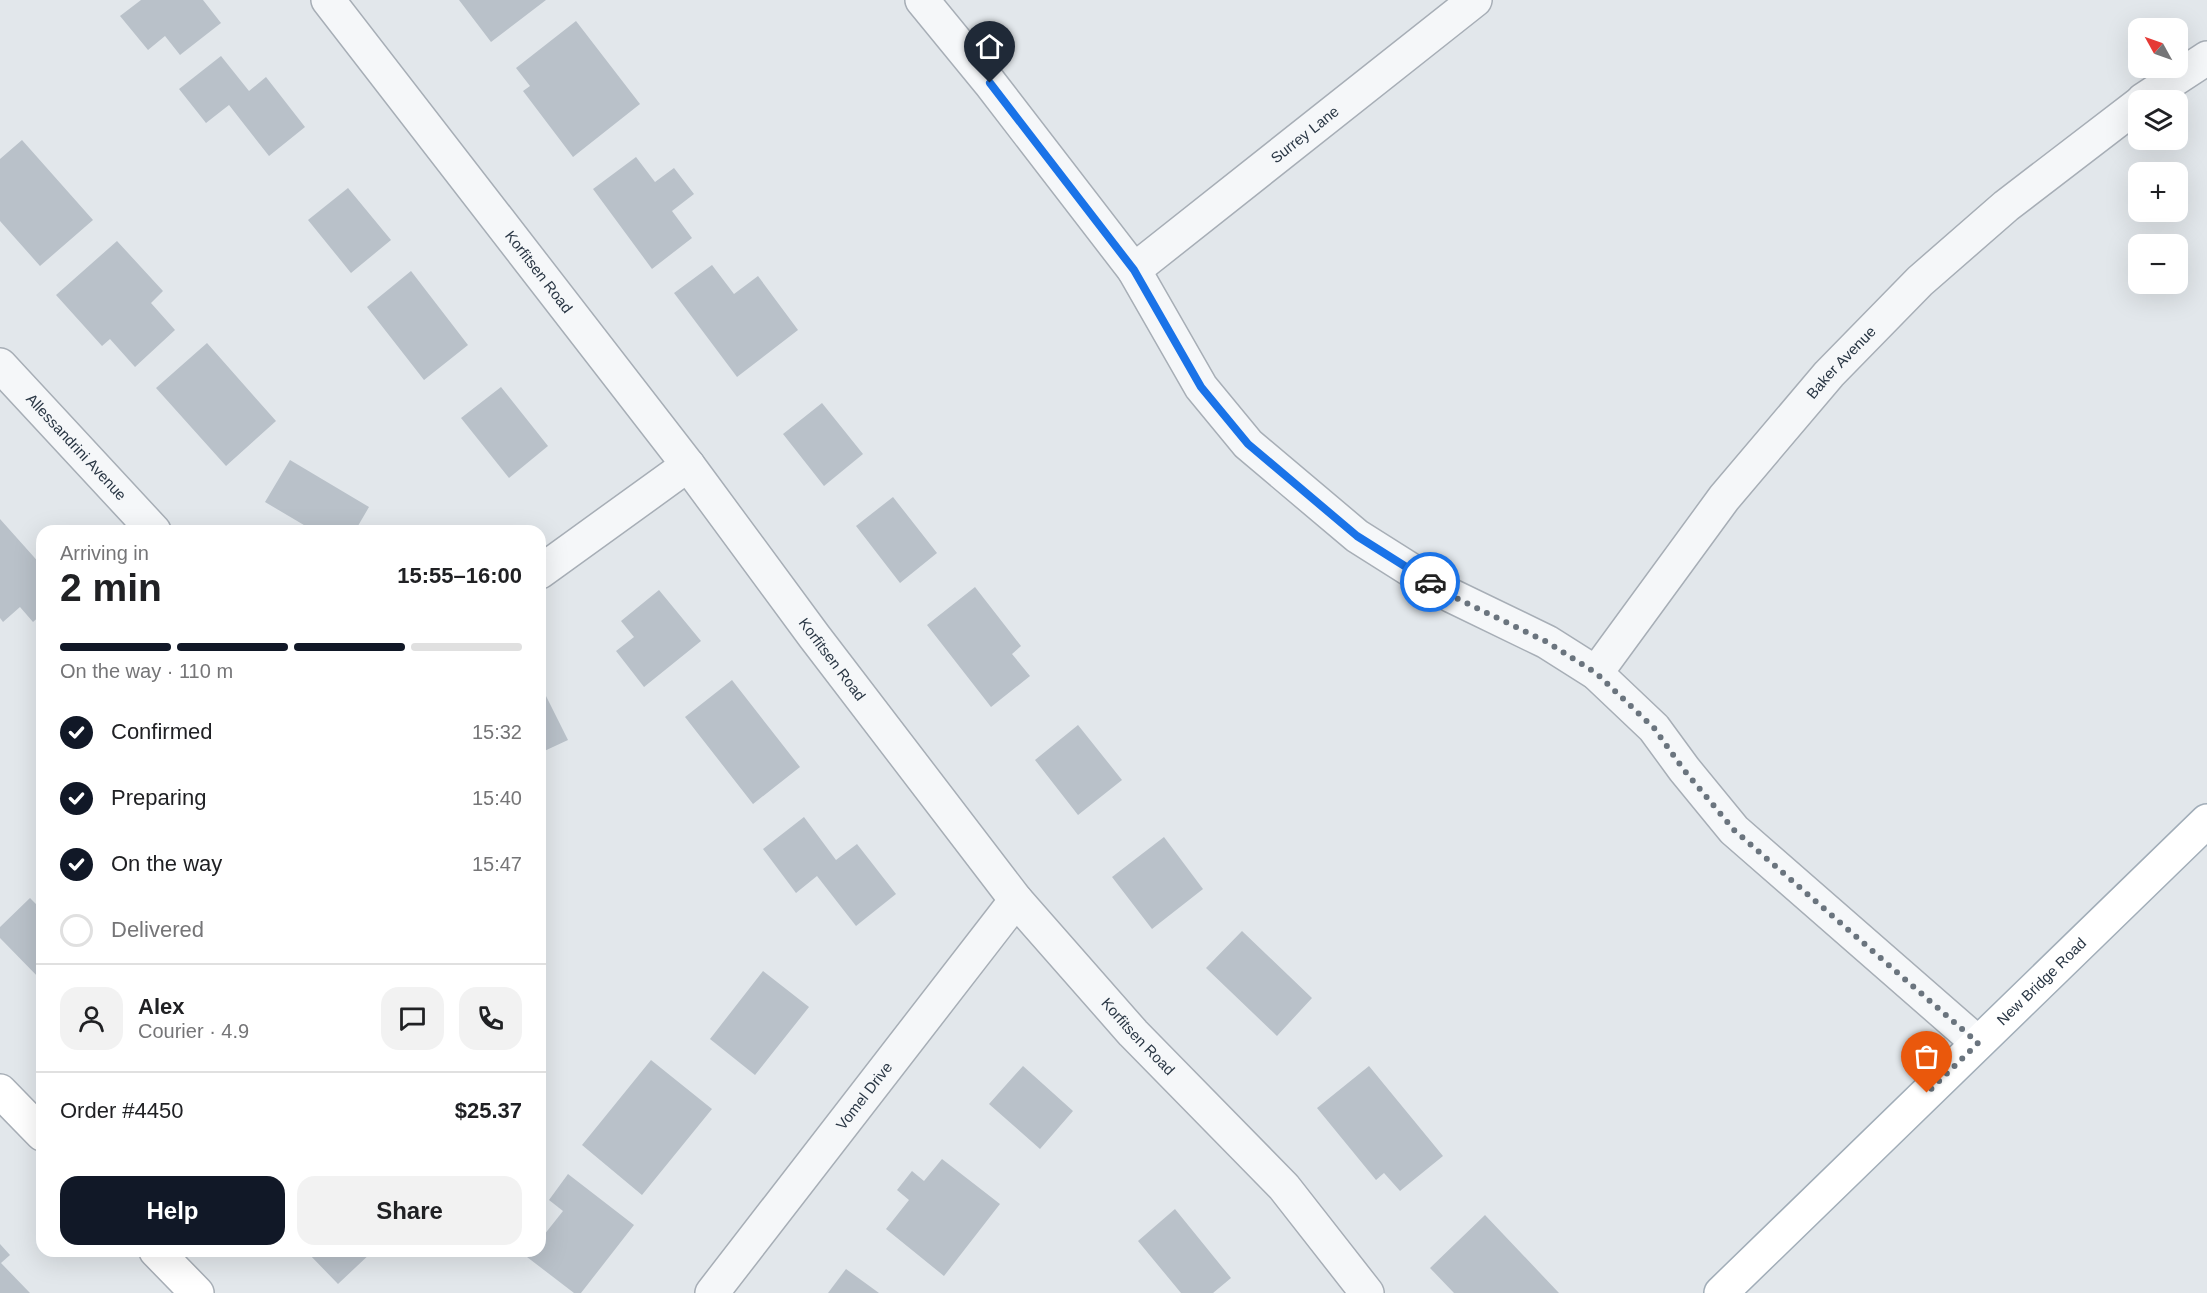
<!DOCTYPE html>
<html lang="en">
<head>
<meta charset="utf-8">
<style>
  :root { --surface:#fff; --page:#f2f2f2; --text:#202124; --muted:#757577; --line:#e0e0e0; --accent:#111827 }
  body { margin:0; font-family:Helvetica,sans-serif; background:var(--page); color:var(--text); height:100vh; display:flex; flex-direction:column; font-size:22px; white-space:nowrap }
  * { box-sizing:border-box; margin:0 }
  p { font-size:20px; color:var(--muted) }
  .icon { flex:none; width:33px; height:33px; fill:none; stroke:currentColor; stroke-width:2; stroke-linecap:round; stroke-linejoin:round }
  .map { position:relative; flex:1; overflow:hidden }
  .details { position:absolute; left:36px; top:525px; width:510px; height:732px; display:flex; flex-direction:column; background:var(--surface); border-radius:18px; box-shadow:0 6px 24px #0002 }
  .details>* { flex:none }
  .needle { width:39px; rotate:310deg }
  .buttons { position:absolute; left:2128px; top:18px; display:grid; gap:12px }
  .buttons a { display:grid; place-items:center; width:60px; height:60px; border-radius:12px; background:var(--surface); box-shadow:0 6px 24px #0002; font-size:30px }
  .pin { position:absolute; display:grid; place-items:center; width:51px; height:51px; color:#fff; margin:-62px -26px; border-radius:50% 50% 50% 0; rotate:-45deg; box-shadow:0 0 6px #0007 }
  .pin .icon { rotate:45deg }
  .courier { position:absolute; display:grid; place-items:center; width:60px; height:60px; margin:-30px; border:4px solid #1a73e8; border-radius:50%; background:#fff; color:#222; box-shadow:0 2px 8px #0007 }
  .head em { font-style:normal; font-weight:800 }
  .head div { display:flex; flex-direction:column-reverse }
  .head { display:flex; align-items:center; justify-content:space-between; height:102px; padding:0 24px }
  h1 { font-size:39px; font-weight:800; line-height:45px }
  .bar { display:grid; grid-template-columns:repeat(4,1fr); gap:9px 6px; align-content:center; height:72px; padding:0 24px }
  .bar i { height:8px; border-radius:4px; background:var(--line) }
  .bar .active { background:var(--accent) }
  .bar p { grid-column:span 4 }
  .line { display:flex; align-items:center; gap:15px; padding:0 24px; border-top:2px solid var(--line) }
  .line div { flex:1 }
  .round { display:grid; place-items:center; flex:none; width:63px; height:63px; border-radius:18px; background:var(--page) }
  ol { padding:0 24px; list-style:none }
  li { display:flex; align-items:center; gap:18px; height:66px }
  li p { margin-inline-start:auto }
  li .icon { padding:6px; border-radius:50%; background:var(--accent); color:#fff; stroke-width:4 }
  li:last-child { color:var(--muted) }
  li i { width:33px; height:33px; border:3px solid var(--line); border-radius:50% }
  .primary-button { display:flex; gap:12px; margin-top:auto; padding:12px 24px }
  .primary-button a { flex:1; height:69px; border-radius:18px; background:var(--accent); color:#fff; font-size:24px; font-weight:800; line-height:69px; text-align:center }
  .primary-button a+a { background:var(--page); color:var(--text) }
  .map>svg:first-child { display:block }
  .building { fill:#b9c1c9 }
  .lines { fill:none; stroke-linecap:round; stroke-linejoin:round }
  .street-casing { stroke:#a7aeb6; stroke-width:36 }
  .secondary-casing { stroke:#a7aeb6; stroke-width:36 }
  .primary-casing { stroke:#a1adb8; stroke-width:36 }
  .street { stroke:#f5f7f9; stroke-width:33 }
  .secondary { stroke:#fff; stroke-width:33 }
  .primary { stroke:#fff; stroke-width:33 }
  .done { stroke:#6a747e; stroke-width:6; stroke-dasharray:0 10.8 }
  .route { stroke:#1a73e8; stroke-width:8 }
  .labels { text-anchor:middle; stroke-width:4.5; stroke-linejoin:round; paint-order:stroke }
  .street-label { font-size:15px; fill:#293644; stroke:#f2f5f8 }
</style>
</head>
<body>
<div class="map">
<svg width="2207" height="1293" viewBox="0 0 2207 1293">
  <rect width="100%" height="100%" fill="#e2e7eb"/>
  <path class="building" d="M141,0H203L221,23L180,55L165,36L148,50L120,16Z
    M459,0H546L491,42Z
    M576,21L640,104L573,157L523,91L530,86L516,68Z
    M221,56L249,91L266,77L305,127L269,156L229,105L206,123L179,89Z
    M22,140L93,220L40,266L0,221V159Z
    M636,157L655,182L674,168L694,194L672,211L692,238L652,269L593,189Z
    M348,188L391,240L351,273L308,220Z
    M117,241L163,291L151,303L175,330L135,367L110,339L102,346L56,295Z
    M712,265L734,294L758,276L798,330L737,377L674,293Z
    M411,271L468,345L424,380L367,307Z
    M207,343L276,421L226,466L156,388Z
    M501,387L548,446L509,478L461,418Z
    M822,403L863,454L824,486L783,434Z
    M290,460L369,507L355,531H314L265,502Z
    M893,497L937,553L900,583L856,526Z
    M0,519L42,566V614L33,622L20,607L3,622L0,618Z
    M975,587L1021,646L1012,654L1030,676L991,707L927,625Z
    M659,590L701,641L644,687L616,651L634,637L621,621Z
    M732,680L800,767L753,804L685,717Z
    M546,696L568,740L540,753V699Z
    M1078,725L1122,780L1078,815L1035,760Z
    M804,817L836,860L857,844L896,894L856,926L817,876L796,893L763,849Z
    M1164,837L1203,889L1152,929L1112,877Z
    M30,898L42,910V981L0,938V927Z
    M1242,931L1312,998L1277,1036L1206,968Z
    M763,971L809,1007L755,1075L710,1039Z
    M651,1060L712,1109L642,1195L582,1145Z
    M1023,1066L1073,1111L1040,1149L989,1104Z
    M1369,1066L1443,1156L1400,1191L1384,1173L1376,1180L1317,1108Z
    M942,1159L1000,1204L944,1276L886,1229L909,1200L897,1190L912,1171L924,1181Z
    M568,1174L634,1225L581,1293H574L527,1257L531,1251H540V1240L563,1211L549,1200Z
    M1175,1209L1231,1278L1213,1293H1181L1138,1241Z
    M1485,1215L1559,1293H1454L1430,1268Z
    M0,1244L10,1255L1,1263L30,1293H0Z
    M306,1251H373L338,1284Z
    M846,1269L879,1293H828Z"/>
  <g class="lines">
    <g class="street-casing">
      <g id="street">
        <path id="s1" d="M328,0L688,465L814,636L1016,900L1133,1033L1284,1187L1367,1293"/>
        <path d="M922,0L990,83L1134,270L1201,387L1248,444L1357,536L1452,596L1547,642L1596,673L1654,728L1684,769L1734,830L1978,1043"/>
        <path d="M2143,100L2207,58"/>
        <path id="s2" d="M1134,270L1475,0"/>
        <path id="s3" d="M0,365L154,531"/>
        <path d="M540,572L688,465"/>
        <path id="s4" d="M1596,673L1724,498L1829,374L1920,281L2006,206L2139,104"/>
        <path id="s5" d="M712,1293L1016,900"/>
      </g>
    </g>
    <g class="secondary-casing">
      <path id="secondary" d="M0,1091L42,1134
        M156,1251L197,1293"/>
    </g>
    <g class="primary-casing">
      <g id="primary">
        <path id="s6" d="M1721,1293L2207,821"/>
      </g>
    </g>
    <use href="#street" class="street"/>
    <use href="#secondary" class="secondary"/>
    <use href="#primary" class="primary"/>
  </g>
  <g class="lines">
    <path class="done" d="M1430,582L1452,596L1547,642L1596,673L1654,728L1684,770L1734,830L1978,1043L1927,1093"/>
    <path class="route" d="M990,83L1134,270L1201,387L1248,444L1357,536L1430,582"/>
  </g>
  <g class="labels">
    <g class="street-label">
      <text dy="5" stroke="none"><textPath href="#s2" startOffset="218">Surrey Lane</textPath></text>
      <text dy="5" stroke="none"><textPath href="#s1" startOffset="344">Korfitsen Road</textPath></text>
      <text dy="5" stroke="none"><textPath href="#s4" startOffset="396">Baker Avenue</textPath></text>
      <text dy="5" stroke="none"><textPath href="#s3" startOffset="112">Allessandrini Avenue</textPath></text>
      <text dy="5" stroke="none"><textPath href="#s1" startOffset="830">Korfitsen Road</textPath></text>
      <text dy="5" stroke="none"><textPath href="#s6" startOffset="447">New Bridge Road</textPath></text>
      <text dy="5" stroke="none"><textPath href="#s1" startOffset="1316">Korfitsen Road</textPath></text>
      <text dy="5" stroke="none"><textPath href="#s5" startOffset="249">Vomel Drive</textPath></text>
    </g>
  </g>
</svg>
<div class="buttons">
<a><svg class="needle" viewBox="-14 -14 28 28"><path d="M0-13l5 13h-10z" fill="#e53935"/><path d="M0 13l5-13h-10z" fill="#757577"/></svg></a>
<a><svg class="icon" aria-label="layers" viewBox="0 0 24 24"><path d="M12 4l9 5-9 5-9-5zM3 14l9 5 9-5"/></svg></a>
<a>+</a>
<a>−</a>
</div>
<div class="pin" style="left:1927px;top:1093px;background:#ea580c"><svg class="icon" aria-label="bag" viewBox="0 0 24 24"><path d="M5 8h14l-1 12H6zM9 8a3 3 0 0 1 6 0"/></svg></div>
<div class="pin" style="left:990px;top:83px;background:#1f2937"><svg class="icon" aria-label="home" viewBox="0 0 24 24"><path d="M3 11l9-7 9 7M6 9v11h12V9"/></svg></div>
<div class="courier" style="left:1430px;top:582px"><svg class="icon" aria-label="car" viewBox="0 0 24 24"><path d="M5 17H2v-5l4-1 3-4h7l3 4 3 1v5h-3M9 17h6M6 11h13"/><circle cx="7" cy="17" r="2"/><circle cx="17" cy="17" r="2"/></svg></div>
<section class="details">
<div class="head"><div><h1>2 min</h1><p>Arriving in</p></div><em>15:55–16:00</em></div>
<div class="bar"><i class="active"></i><i class="active"></i><i class="active"></i><i></i><p>On the way · 110 m</p></div>
<ol>
<li><svg class="icon" aria-label="check" viewBox="0 0 24 24"><path d="M5 12l5 5 9-10"/></svg>Confirmed<p>15:32</p></li>
<li><svg class="icon" aria-label="check" viewBox="0 0 24 24"><path d="M5 12l5 5 9-10"/></svg>Preparing<p>15:40</p></li>
<li><svg class="icon" aria-label="check" viewBox="0 0 24 24"><path d="M5 12l5 5 9-10"/></svg>On the way<p>15:47</p></li>
<li><i></i>Delivered</li>
</ol>
<div class="line" style="height:108px"><a class="round"><svg class="icon" aria-label="person" viewBox="0 0 24 24"><circle cx="12" cy="8" r="4"/><path d="M4 21q1-7 8-7t8 7"/></svg></a><div><b>Alex</b><p>Courier · 4.9</p></div><a class="round"><svg class="icon" aria-label="chat" viewBox="0 0 24 24"><path d="M4 5h16v11H9l-5 4z"/></svg></a><a class="round"><svg class="icon" aria-label="phone" viewBox="0 0 24 24"><path d="M5 4h4l2 5-3 2q2 4 5 5l2-3 5 2v4C11 20 4 13 5 4z"/></svg></a></div>
<div class="line" style="height:78px"><div>Order #4450</div><b>$25.37</b></div>
<div class="primary-button"><a>Help</a><a>Share</a></div>
</section>
</div>
</body>
</html>
